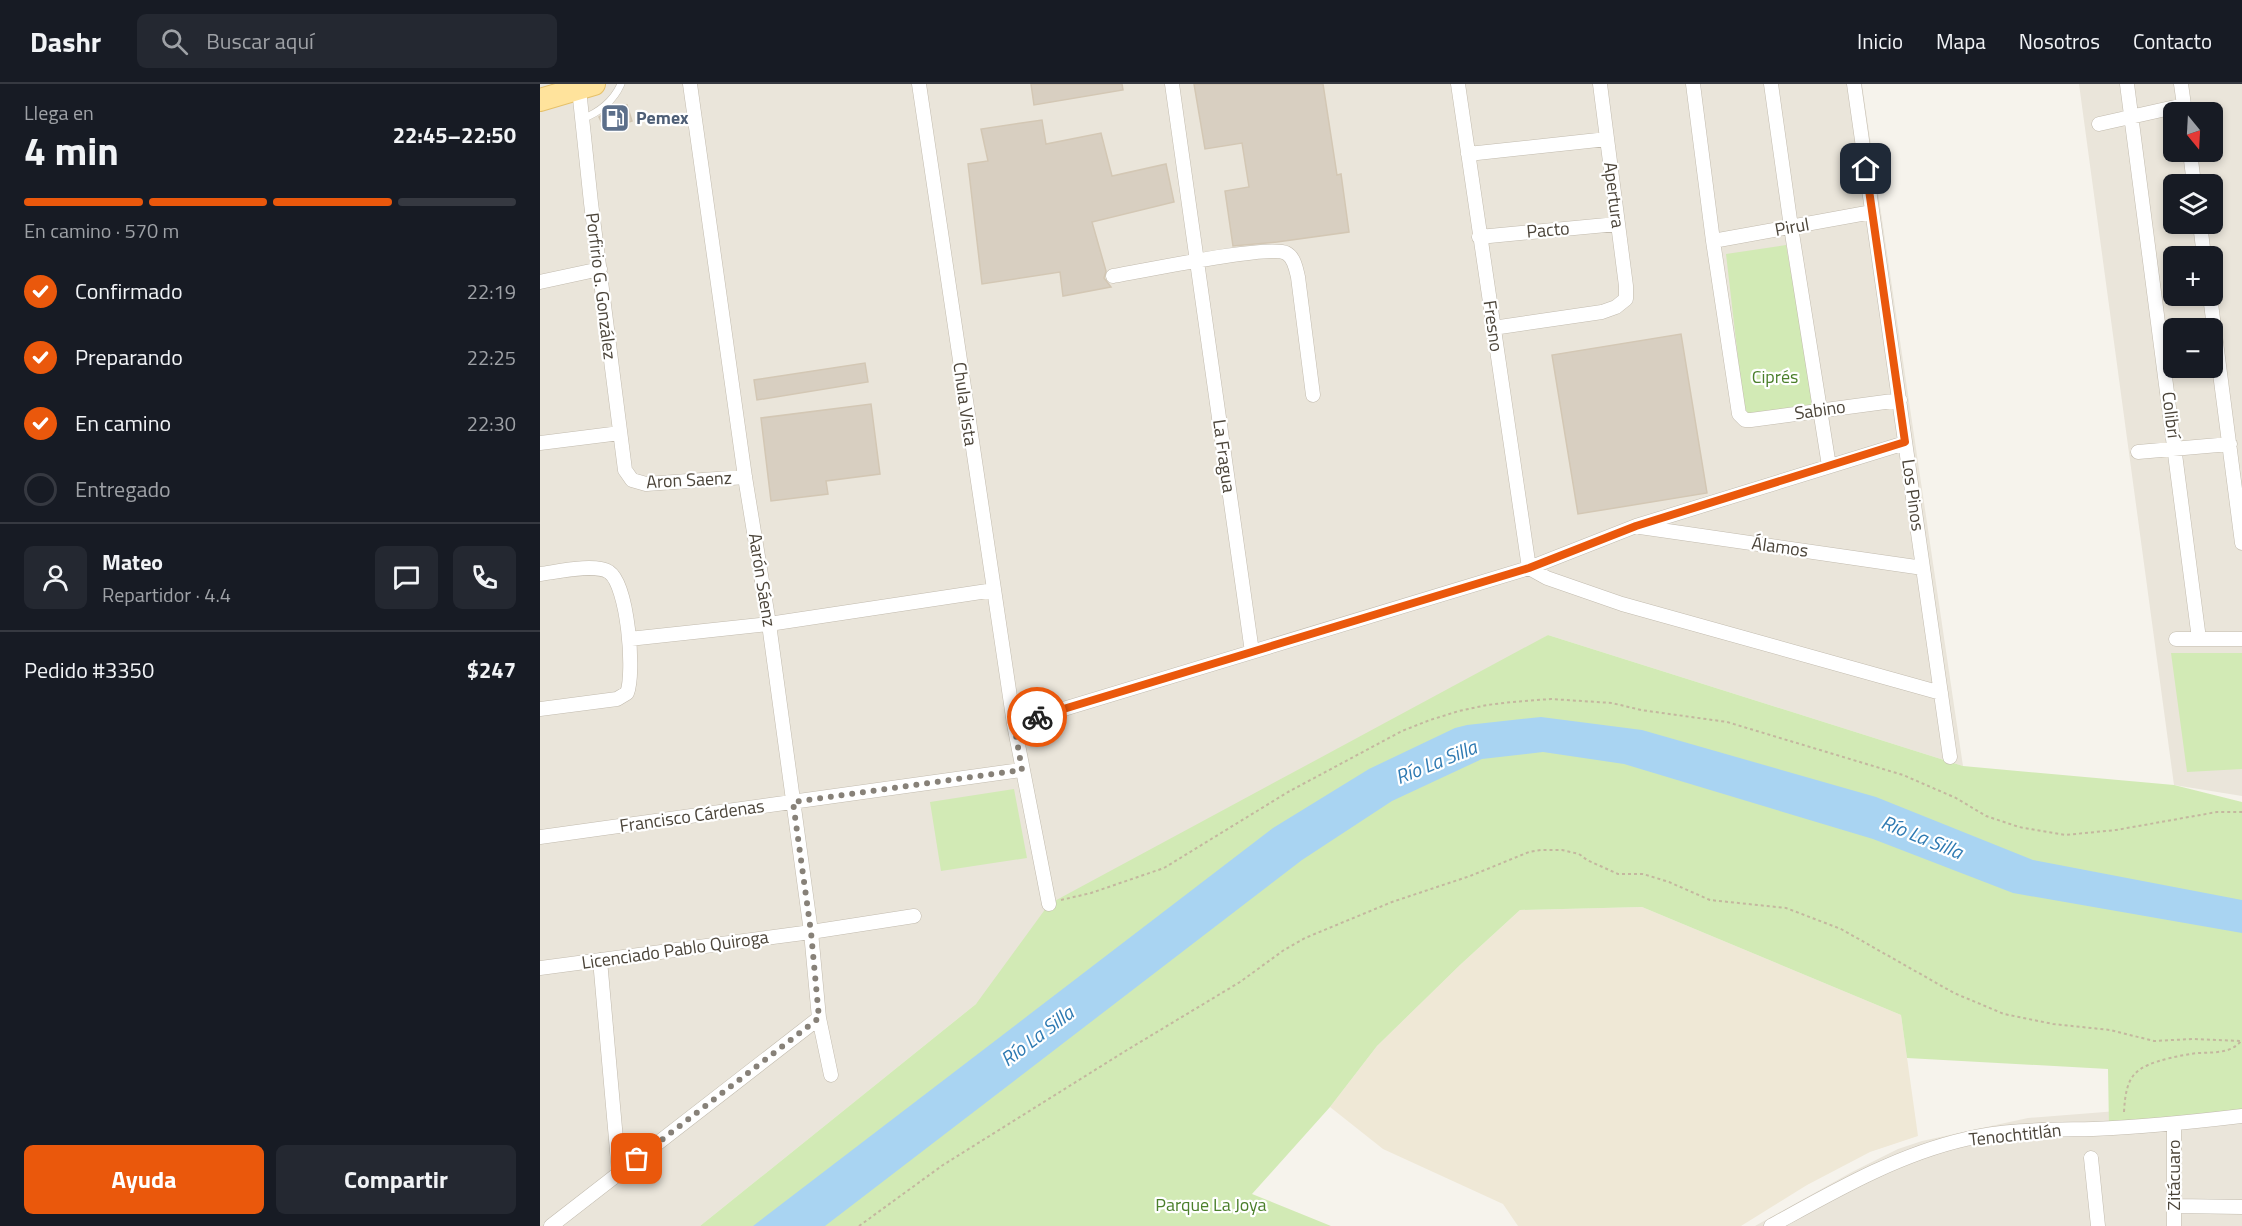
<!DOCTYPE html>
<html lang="es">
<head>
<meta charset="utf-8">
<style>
  :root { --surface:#171b24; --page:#242831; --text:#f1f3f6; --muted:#9ea1a6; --line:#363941; --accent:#ea580c }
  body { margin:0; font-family:"Titillium Web",sans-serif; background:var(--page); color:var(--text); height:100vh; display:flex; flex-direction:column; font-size:22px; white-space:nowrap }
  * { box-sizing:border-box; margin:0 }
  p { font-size:20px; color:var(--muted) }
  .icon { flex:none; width:33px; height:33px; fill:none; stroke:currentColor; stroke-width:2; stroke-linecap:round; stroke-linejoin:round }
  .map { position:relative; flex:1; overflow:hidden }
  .side { display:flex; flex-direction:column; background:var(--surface); width:540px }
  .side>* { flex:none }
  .needle { width:39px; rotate:162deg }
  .controls { position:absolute; left:1623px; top:18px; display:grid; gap:12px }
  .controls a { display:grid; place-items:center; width:60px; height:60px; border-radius:9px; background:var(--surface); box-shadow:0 3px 9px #0003; font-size:30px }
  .pin { position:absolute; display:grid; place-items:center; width:51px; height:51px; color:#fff; margin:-26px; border-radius:12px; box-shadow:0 3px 9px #0006 }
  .courier { position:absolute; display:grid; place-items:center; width:60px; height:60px; margin:-30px; border:4px solid #ea580c; border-radius:50%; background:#fff; color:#222; box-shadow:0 2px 8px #0007 }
  .head em { font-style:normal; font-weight:700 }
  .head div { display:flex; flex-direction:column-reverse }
  .head { display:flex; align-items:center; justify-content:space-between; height:102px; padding:0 24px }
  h1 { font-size:39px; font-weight:700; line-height:45px }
  .bar { display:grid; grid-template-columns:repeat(4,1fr); gap:9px 6px; align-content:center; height:72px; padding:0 24px }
  .bar i { height:8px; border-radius:4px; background:var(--line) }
  .bar .selected { background:var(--accent) }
  .bar p { grid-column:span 4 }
  .line { display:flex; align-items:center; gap:15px; padding:0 24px; border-top:2px solid var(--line) }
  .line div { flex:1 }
  .round { display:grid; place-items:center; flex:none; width:63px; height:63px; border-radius:9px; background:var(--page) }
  ol { padding:0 24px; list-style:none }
  li { display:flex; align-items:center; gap:18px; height:66px }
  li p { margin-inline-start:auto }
  li .icon { padding:6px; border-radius:50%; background:var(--accent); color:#fff; stroke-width:4 }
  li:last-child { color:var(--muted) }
  li i { width:33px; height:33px; border:3px solid var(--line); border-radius:50% }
  .cta { display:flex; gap:12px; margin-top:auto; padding:12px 24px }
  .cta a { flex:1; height:69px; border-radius:9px; background:var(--accent); color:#fff; font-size:24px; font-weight:700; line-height:69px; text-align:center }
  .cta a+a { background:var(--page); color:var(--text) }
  header { display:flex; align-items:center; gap:36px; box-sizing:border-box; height:84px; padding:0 30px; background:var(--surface); border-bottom:2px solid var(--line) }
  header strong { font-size:28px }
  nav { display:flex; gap:33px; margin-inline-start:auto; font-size:21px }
  .search { width:420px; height:54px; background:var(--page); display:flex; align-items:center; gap:15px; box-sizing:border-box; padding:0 21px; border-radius:9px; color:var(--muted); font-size:22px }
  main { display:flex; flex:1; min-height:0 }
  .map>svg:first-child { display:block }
  .residential { fill:#eae5da; fill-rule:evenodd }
  .education { fill:#efe8d6 }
  .green { fill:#d2eab5 }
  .water { fill:#a9d4f2 }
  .building { fill:#d8cfc1; stroke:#d3c7b4; stroke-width:1.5 }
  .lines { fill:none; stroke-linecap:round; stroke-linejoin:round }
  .lane-casing { stroke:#c2bbae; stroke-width:8 }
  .street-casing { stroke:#c2bbae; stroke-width:15 }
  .primary-casing { stroke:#e6c16a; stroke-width:24 }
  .path { stroke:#c4b79f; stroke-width:2; stroke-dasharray:3 3; stroke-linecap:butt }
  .lane { stroke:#fff; stroke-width:7 }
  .street { stroke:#fff; stroke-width:14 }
  .primary { stroke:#ffe39c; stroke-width:22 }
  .done { stroke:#878178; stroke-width:6; stroke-dasharray:0 10.8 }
  .route { stroke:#ea580c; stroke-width:8 }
  .labels { text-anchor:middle; stroke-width:4.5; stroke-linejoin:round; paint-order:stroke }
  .service-label { font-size:18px; font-weight:bold; fill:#4e5e75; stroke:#fff; text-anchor:start }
  .street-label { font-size:18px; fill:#4b4439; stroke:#fff }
  .park-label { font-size:18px; fill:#4a7f2a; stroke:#fff }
  .water-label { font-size:20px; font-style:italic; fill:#2e7ab2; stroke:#fff }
</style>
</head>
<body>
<header>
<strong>Dashr</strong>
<div class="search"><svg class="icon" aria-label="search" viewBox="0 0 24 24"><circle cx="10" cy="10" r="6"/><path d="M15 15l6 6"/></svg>Buscar aquí</div>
<nav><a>Inicio</a><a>Mapa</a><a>Nosotros</a><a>Contacto</a></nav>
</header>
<main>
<section class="side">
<div class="head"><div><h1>4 min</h1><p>Llega en</p></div><em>22:45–22:50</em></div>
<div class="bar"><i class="selected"></i><i class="selected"></i><i class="selected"></i><i></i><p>En camino · 570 m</p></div>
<ol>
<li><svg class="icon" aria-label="check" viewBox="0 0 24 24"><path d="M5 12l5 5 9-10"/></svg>Confirmado<p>22:19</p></li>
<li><svg class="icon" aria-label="check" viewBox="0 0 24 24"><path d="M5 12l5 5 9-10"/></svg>Preparando<p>22:25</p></li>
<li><svg class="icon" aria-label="check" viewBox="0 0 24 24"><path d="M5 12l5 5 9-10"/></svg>En camino<p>22:30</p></li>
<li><i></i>Entregado</li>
</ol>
<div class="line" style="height:108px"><a class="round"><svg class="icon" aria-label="person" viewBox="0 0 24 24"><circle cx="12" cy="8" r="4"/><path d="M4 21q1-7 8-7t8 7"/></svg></a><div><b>Mateo</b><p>Repartidor · 4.4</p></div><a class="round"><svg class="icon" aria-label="chat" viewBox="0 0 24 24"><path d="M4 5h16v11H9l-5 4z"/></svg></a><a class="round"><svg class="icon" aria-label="phone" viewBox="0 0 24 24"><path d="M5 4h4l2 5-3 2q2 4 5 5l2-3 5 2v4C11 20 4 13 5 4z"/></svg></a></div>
<div class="line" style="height:78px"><div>Pedido #3350</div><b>$247</b></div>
<div class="cta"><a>Ayuda</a><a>Compartir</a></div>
</section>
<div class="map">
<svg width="1702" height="1142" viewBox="0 0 1702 1142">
  <rect width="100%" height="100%" fill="#f6f3ec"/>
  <path class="residential" d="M0,0H924L931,57L925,0H1322L1423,682L1008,551L436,920L160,1142H0Z
    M1539,0H1702V712L1634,701ZM1634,28H1672V68H1634ZM1634,100H1672V140H1634ZM1634,172H1672V212H1634ZM1634,244H1672V284H1634Z
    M1702,1015V1142H1215L1312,1088L1358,1065L1382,1057L1488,1034L1666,1020Z"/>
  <path class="education" d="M1102,823L1361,931L1378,1052L1330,1068L1267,1101L1201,1142H978L963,1120L843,1065L790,1023L837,962L920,881L980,826Z"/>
  <path class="green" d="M1246,161L1275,322L1205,334L1186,170Z
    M1008,551L1423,682L1634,701L1702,718V1032L1569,1044L1568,985L1367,974L1361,931L1102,823L980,826L920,881L837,962L790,1023L712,1110L791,1142H160L436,920L509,820Z
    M1631,569H1702V685L1647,688Z
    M474,705L487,774L401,787L390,718Z"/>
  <path class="water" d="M1001,633L1102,646L1336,713L1493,776L1702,816V849L1473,809L1333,755L1084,680L1003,668L942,675L852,717L762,776L285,1142H213L733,744L829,685L915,644L927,641Z"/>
  <path class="building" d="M491,0H582L583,6L494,21Z
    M654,0H783L797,91L801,90L809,148L737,158L693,162L685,107L709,103L702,59L665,65Z
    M87,21L92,37L65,46L59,33L66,28Z
    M502,36L506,60L561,49L572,92L626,80L634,118L552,138L566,187L564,194L571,203L523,212L520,188L442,200L428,80L448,77L441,45Z
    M1141,250L1167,409L1038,430L1012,271Z
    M325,279L328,298L217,316L214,296Z
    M331,320L340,390L286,397L288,410L231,417L221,334Z"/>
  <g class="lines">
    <g class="lane-casing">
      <path id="lane" d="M42,35C60,28 73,18 81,0"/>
    </g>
    <g class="street-casing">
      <path id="street" d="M150,0L205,393L229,540L271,848L279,934L291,991
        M379,0L474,640L509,820
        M632,0L712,568
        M918,0L989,484L1007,494L1082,520L1401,609
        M1153,0L1173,157L1199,330L1205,336H1211L1360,316
        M1231,0L1251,143L1289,382
        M1314,0L1410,673
        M1587,0L1659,555
        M1641,0L1645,28
        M39,5L51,119L85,386L92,396L106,400L205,393
        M1559,40L1644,21
        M1650,68L1654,100
        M928,70L1067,55
        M1660,140L1664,172
        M939,153L1077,140
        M1173,157L1332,128
        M573,192C599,188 729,160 746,169C754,173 756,184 758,193L773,311
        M0,198L60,185
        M1670,212L1702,459
        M953,244L1062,228L1076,223L1086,215V202L1060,0
        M0,359L80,349
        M1598,368L1690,360
        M1100,443L1383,484
        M0,490C16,488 55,479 69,488C88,501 95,589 87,609L77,615L0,625
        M89,555L229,540L454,506
        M1636,555H1702
        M474,640L989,484L1096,442L1365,359
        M0,753L481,686
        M60,876L79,1089
        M0,884L271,848L374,832
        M1634,1040V1142
        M1551,1074L1558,1142
        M1636,1122L1702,1123
        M11,1142L279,934
        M1231,1142C1293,1108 1356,1071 1426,1055C1468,1045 1510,1046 1553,1045C1603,1043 1652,1038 1702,1032"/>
    </g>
    <g class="primary-casing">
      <path id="primary" d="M0,16L54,0"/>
    </g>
    <path class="path" d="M521,816L551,809L624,784L748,708L862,647L890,636L919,627L947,621L972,618L1011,615L1072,619L1101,626L1187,638L1363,691L1416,714L1446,732L1479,743L1525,751L1576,746L1677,728H1702
      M1584,1028C1586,991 1594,983 1630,974C1640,972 1651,969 1662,969C1677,968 1691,969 1701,957
      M319,1142L403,1081L587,966L700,898L744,866L765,854L852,818L930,792L989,768L1001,766H1022L1039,770L1047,776L1078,790H1103L1129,798L1170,816L1246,824L1301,845L1414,909L1464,930L1513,940L1570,946L1614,957L1652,955L1702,957"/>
    <use href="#lane" class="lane"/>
    <use href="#street" class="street"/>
    <use href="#primary" class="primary"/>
  </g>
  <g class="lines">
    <path class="done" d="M97,1075L279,934L271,848L253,718L482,686L474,640L497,633"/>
    <path class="route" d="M497,633L989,484L1096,442L1365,358L1326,85"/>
  </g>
  <defs>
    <g id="fuel-square" transform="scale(1.5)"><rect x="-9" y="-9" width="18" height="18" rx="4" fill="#5c6f8a" stroke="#fff"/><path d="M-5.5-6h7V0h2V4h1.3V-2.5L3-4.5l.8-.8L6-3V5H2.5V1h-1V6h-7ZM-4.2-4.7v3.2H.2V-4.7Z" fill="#fff"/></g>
  </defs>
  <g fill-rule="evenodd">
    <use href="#fuel-square" x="75" y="34"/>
  </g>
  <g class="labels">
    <g class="service-label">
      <text x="96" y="40">Pemex</text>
    </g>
    <g class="street-label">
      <text transform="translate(1074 111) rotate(83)" y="6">Apertura</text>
      <text transform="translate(1252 143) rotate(-10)" y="6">Pirul</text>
      <text transform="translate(1008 146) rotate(-5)" y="6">Pacto</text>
      <text transform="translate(61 202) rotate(83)" y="6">Porfirio G. González</text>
      <text transform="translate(953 242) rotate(82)" y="6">Fresno</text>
      <text transform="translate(425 320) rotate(82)" y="6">Chula Vista</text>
      <text transform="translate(1280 326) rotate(-8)" y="6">Sabino</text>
      <text transform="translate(1631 331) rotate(83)" y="6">Colibrí</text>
      <text transform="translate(684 372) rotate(82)" y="6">La Fragua</text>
      <text transform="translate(149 396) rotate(-3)" y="6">Aron Saenz</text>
      <text transform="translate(1373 411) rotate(82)" y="6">Los Pinos</text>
      <text transform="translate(1240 463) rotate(8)" y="6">Álamos</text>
      <text transform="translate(222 496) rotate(81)" y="6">Aarón Sáenz</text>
      <text transform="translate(152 732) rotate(-8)" y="6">Francisco Cárdenas</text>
      <text transform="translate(135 866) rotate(-8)" y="6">Licenciado Pablo Quiroga</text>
      <text transform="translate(1475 1051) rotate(-6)" y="6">Tenochtitlán</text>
      <text transform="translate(1634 1091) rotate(-90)" y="6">Zitácuaro</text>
    </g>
    <g class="park-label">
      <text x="1235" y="299">Ciprés</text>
      <text x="671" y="1127">Parque La Joya</text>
    </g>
    <g class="water-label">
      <text transform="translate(896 678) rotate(-22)" y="7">Río La Silla</text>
      <text transform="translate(1382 753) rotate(22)" y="7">Río La Silla</text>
      <text transform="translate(497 952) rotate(-37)" y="7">Río La Silla</text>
    </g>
  </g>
</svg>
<div class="controls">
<a><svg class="needle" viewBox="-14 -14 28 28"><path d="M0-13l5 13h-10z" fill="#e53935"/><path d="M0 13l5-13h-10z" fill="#9ea1a6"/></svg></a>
<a><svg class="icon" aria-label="layers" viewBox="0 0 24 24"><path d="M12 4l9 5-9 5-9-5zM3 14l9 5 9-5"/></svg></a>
<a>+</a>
<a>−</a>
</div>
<div class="pin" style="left:97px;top:1075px;background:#ea580c"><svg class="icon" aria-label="bag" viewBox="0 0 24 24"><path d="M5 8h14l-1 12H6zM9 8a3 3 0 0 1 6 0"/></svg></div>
<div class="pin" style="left:1326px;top:85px;background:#1f2937"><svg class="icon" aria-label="home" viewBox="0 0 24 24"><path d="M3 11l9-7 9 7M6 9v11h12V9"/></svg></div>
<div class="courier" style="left:497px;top:633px"><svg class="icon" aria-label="bike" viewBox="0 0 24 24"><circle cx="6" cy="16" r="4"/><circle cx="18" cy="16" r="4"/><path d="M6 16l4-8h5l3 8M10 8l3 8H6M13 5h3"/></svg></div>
</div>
</main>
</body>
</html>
